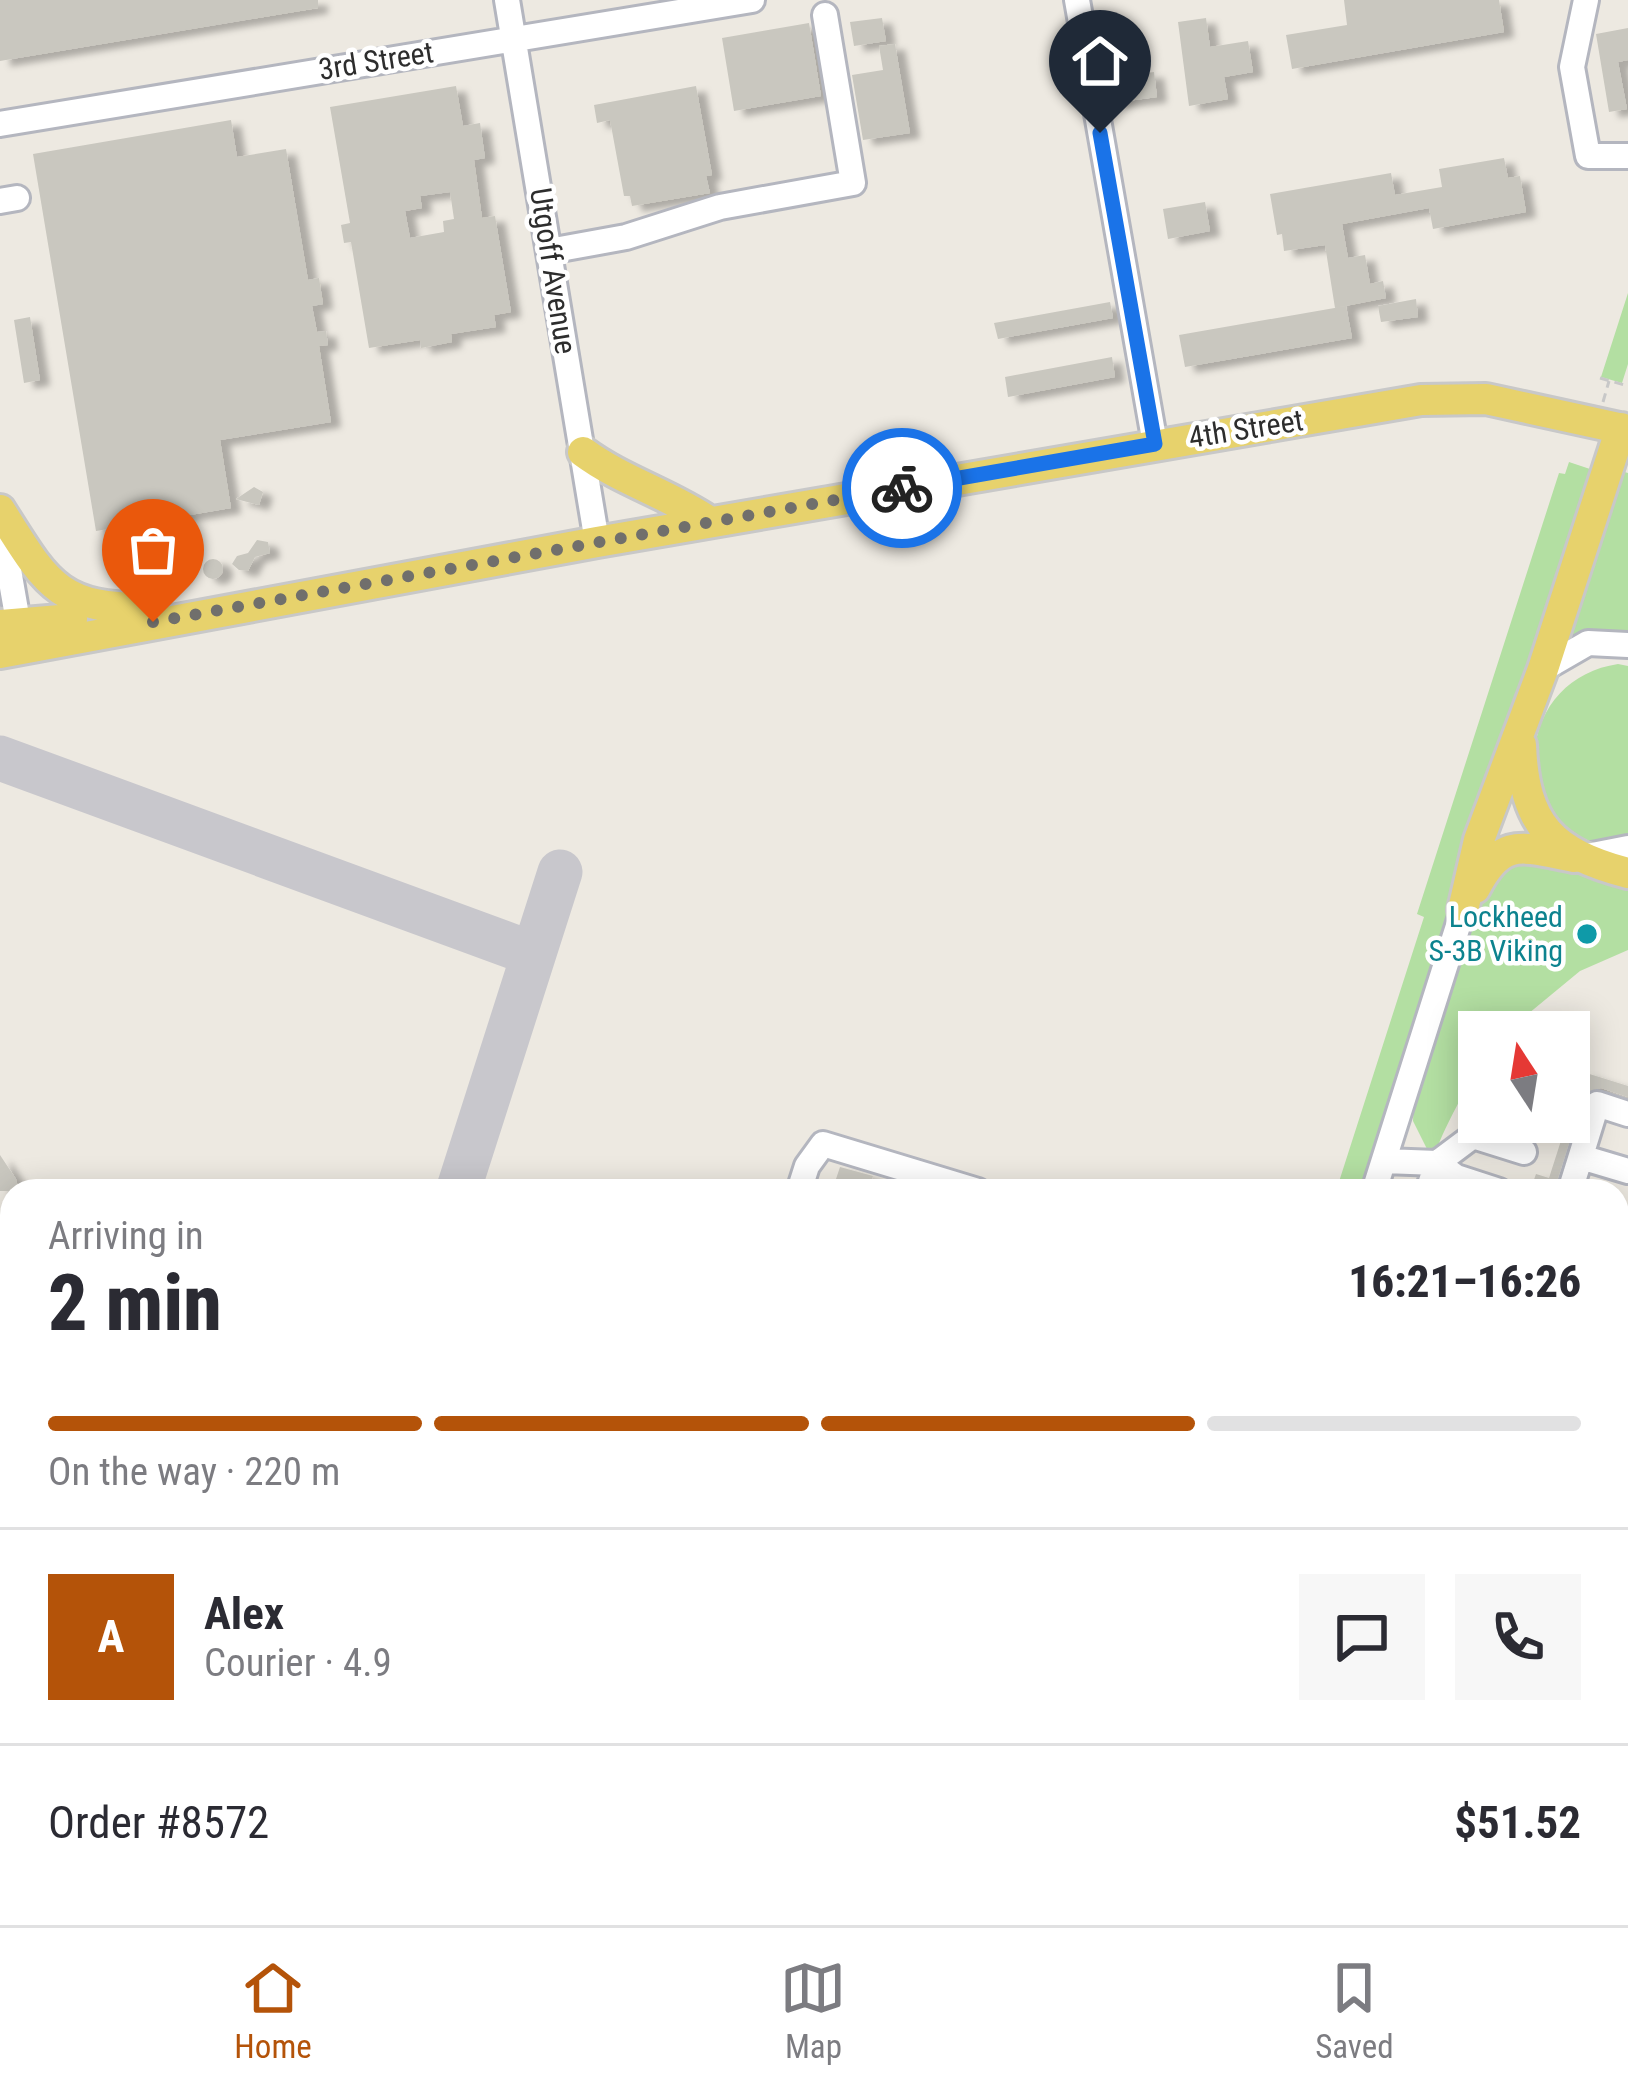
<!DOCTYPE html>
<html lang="en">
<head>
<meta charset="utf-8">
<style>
  :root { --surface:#fff; --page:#f7f7f7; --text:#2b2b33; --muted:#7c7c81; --line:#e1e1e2; --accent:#b45309 }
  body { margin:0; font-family:"Roboto Condensed",sans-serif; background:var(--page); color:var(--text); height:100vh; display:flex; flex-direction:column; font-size:45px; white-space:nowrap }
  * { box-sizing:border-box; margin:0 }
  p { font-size:39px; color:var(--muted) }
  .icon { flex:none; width:66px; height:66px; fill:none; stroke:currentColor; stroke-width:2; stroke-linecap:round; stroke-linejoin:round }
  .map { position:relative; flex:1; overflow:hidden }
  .panel { position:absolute; left:0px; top:1179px; width:1629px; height:747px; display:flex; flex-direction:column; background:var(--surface); border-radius:36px 36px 0 0; box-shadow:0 6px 30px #0003 }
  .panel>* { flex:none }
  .needle { width:78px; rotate:348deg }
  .tools { position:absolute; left:1458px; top:1011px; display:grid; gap:24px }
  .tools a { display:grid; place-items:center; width:132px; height:132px; border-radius:0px; background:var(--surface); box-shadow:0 6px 30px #0003; font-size:60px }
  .pin { position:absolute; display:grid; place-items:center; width:102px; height:102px; color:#fff; margin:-123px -51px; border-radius:50% 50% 50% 0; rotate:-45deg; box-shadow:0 0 12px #0007 }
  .pin .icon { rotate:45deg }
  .courier { position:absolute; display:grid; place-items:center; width:120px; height:120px; margin:-60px; border:9px solid #1a73e8; border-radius:50%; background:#fff; color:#222; box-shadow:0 3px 15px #0007 }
  .overview em { font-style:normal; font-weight:800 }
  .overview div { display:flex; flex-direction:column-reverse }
  .overview { display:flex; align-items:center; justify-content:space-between; height:204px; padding:0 48px }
  h1 { font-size:78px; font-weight:800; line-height:90px }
  .bar { display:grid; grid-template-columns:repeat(4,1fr); gap:18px 12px; align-content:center; height:144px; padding:0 48px }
  .bar i { height:15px; border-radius:9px; background:var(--line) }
  .bar .on { background:var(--accent) }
  .bar p { grid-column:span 4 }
  .line { display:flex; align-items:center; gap:30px; padding:0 48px; border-top:3px solid var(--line) }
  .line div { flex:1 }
  .round { display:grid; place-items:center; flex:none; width:126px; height:126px; border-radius:0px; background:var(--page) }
  .tab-bar { display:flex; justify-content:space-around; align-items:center; height:168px; border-top:3px solid var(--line); background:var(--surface); font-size:33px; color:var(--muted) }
  .tab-bar a { display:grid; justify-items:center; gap:6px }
  .tab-bar .on { color:var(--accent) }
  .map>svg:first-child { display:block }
  .green { fill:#b3dfa2 }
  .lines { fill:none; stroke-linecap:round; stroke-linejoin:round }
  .taxiway { stroke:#c8c7cc; stroke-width:45 }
  .building { fill:#c9c7bf; fill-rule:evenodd; filter:url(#shadow) }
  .minor-casing { stroke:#b4b6bf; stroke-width:30 }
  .major-casing { stroke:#c8c8c8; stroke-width:36 }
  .path { stroke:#c8c8c8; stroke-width:3; stroke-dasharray:9 6; stroke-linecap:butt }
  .minor { stroke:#fff; stroke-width:24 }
  .major { stroke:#e7d26c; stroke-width:30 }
  .done { stroke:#706f6c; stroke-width:12; stroke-dasharray:0 21.6 }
  .route { stroke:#1a73e8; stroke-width:15 }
  .culture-dot { fill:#0f9aa8; stroke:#fff; stroke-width:4.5 }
  .labels { text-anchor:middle; stroke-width:9; stroke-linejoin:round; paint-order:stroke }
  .street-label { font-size:30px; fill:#2d2d2d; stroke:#fff }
  .culture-label { font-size:30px; fill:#0d838f; stroke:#fff; text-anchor:end }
</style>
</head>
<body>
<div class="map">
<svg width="1628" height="1925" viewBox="0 0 1628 1925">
  <defs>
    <filter id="shadow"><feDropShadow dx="10" dy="5.5" stdDeviation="3" flood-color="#0004"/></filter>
  </defs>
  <rect width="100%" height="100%" fill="#ede9e1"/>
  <path class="green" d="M1628,293V364L1622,383L1601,377Z
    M1569,462L1590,469L1363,1191H1336L1424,917L1417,914L1559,473L1565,474Z
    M1621,471L1628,473V637L1564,643Z
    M1618,664L1628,666V842L1596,844L1549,822C1545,803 1532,775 1534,755C1538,705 1571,671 1618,664Z
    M1520,858L1628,888V950L1580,971L1506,1032H1479C1479,1079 1452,1107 1436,1151L1427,1149L1413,1121L1414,1098L1479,896L1488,879Z"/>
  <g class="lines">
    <path class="taxiway" d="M0,758L533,954
      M458,1191L560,872
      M224,1925L227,1914"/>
  </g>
  <path class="building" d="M0,0H318V8L0,61Z
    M1344,0H1499L1504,32L1292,69L1286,35L1347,25Z
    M882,18L886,41L854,46L850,22Z
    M1206,18L1210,47L1248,41L1253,72L1224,77L1228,99L1189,106L1178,22Z
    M809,23L821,96L734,111L722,38Z
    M1628,28V60L1618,62L1627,109L1609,112L1596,34Z
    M895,44L910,133L863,140L852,75L883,70L879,46Z
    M1154,72L1157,97L1113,103L1110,78Z
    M456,86L463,126L480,123L485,158L474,160L482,218L495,216L511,312L494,315L496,327L451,334L452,342L421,348L420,340L369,348L351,242L344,243L341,225L350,223L330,107ZM450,192L454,219L443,221L444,232L410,238L405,211L422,208L420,196Z
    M696,86L712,175L706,176L710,193L632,206L630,196H624L610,120L597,123L594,105Z
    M231,120L237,157L286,149L308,280L319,278L323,304L312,306L317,332L326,331L328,345L319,346L331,422L220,440L231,508L96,531L33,154Z
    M1504,158L1508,178L1520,176L1526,212L1433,229L1429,208L1342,224L1348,258L1365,255L1370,284L1383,281L1386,298L1335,308L1325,245L1284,251L1282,234L1277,235L1270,194L1391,173L1395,195L1442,187L1439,169Z
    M1205,202L1210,231L1168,239L1163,209Z
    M1416,299L1418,317L1381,322L1378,306Z
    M1110,302L1113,318L998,339L994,323Z
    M1346,306L1352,338L1185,367L1179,335Z
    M30,317L40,380L24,383L14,320Z
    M1112,357L1115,377L1008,397L1005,377Z
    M254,487L263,492L259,505L236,499Z
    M257,540L268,542L270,553L255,557L248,571L239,570L232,564L237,556L248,553Z
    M203 569a10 10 0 1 1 20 0a10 10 0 1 1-20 0Z
    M1583,1072L1628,1086V1097L1601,1088L1585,1093L1554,1191H1530L1536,1174L1549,1178Z
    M0,1155L16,1179L19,1191H0Z
    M840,1167L873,1176L868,1191H832Z"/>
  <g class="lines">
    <g class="minor-casing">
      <path id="minor" d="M507,0L597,542
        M1077,0L1155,444
        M1586,0L1572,67L1588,156H1628
        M0,124L752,0
        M0,201L17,198
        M549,251L626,237L720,207L853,183L825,15
        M0,518L21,639
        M1543,669L1588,643L1628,645
        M1582,857L1628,848
        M1581,1157L1628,1171
        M1384,1161L1437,1163L1473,1136L1524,1152
        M799,1191L807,1166L823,1144L978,1191
        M1374,1191L1463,910
        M1428,1191L1437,1163L1456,1177L1499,1191
        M1570,1191L1597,1104L1628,1114
        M1617,1229L1628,1232
        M1617,1543L1628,1509
        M1139,1925L1142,1914
        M1496,1925L1499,1914"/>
    </g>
    <g class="major-casing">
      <path id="major" d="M583,452C622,481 669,494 710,522
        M0,510C46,583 58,610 150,608
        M0,625L72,619
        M0,653L597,542L1421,400L1486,399L1628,430
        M1521,745C1524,825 1552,853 1628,873
        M1475,888C1502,836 1522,847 1574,857
        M1463,910L1479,840L1543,669L1621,428"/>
    </g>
    <path class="path" d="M1600,378L1628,386
      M1603,402L1609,381"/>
    <use href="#minor" class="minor"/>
    <use href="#major" class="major"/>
  </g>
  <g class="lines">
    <path class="done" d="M153,622L902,488"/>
    <path class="route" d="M902,488L1155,444L1100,133"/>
  </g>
  <circle class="culture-dot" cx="1587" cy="934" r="12"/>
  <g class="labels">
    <g class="street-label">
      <text transform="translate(376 61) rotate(-9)" y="10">3rd Street</text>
      <text transform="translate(553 271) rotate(81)" y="10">Utgoff Avenue</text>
      <text transform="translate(1246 429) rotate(-9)" y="10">4th Street</text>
    </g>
    <g class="culture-label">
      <text x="1563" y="927">Lockheed<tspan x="1563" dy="34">S-3B Viking</tspan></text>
    </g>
  </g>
</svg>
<div class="tools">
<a><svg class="needle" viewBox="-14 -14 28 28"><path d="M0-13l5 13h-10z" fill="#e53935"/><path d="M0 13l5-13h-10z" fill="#7c7c81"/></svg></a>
</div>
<div class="pin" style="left:153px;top:622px;background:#ea580c"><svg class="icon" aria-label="bag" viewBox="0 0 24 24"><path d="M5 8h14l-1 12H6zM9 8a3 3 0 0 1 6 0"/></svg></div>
<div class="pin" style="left:1100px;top:133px;background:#1f2937"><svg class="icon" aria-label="home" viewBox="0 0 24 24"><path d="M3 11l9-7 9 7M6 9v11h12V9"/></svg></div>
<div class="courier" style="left:902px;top:488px"><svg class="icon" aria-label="bike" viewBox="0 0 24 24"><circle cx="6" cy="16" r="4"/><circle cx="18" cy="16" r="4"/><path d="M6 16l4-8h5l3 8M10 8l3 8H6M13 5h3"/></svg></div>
<section class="panel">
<div class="overview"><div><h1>2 min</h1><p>Arriving in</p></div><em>16:21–16:26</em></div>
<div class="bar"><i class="on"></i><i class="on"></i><i class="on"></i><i></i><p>On the way · 220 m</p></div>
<div class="line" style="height:216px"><b class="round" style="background:var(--accent);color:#fff">A</b><div><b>Alex</b><p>Courier · 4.9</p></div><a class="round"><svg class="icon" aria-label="chat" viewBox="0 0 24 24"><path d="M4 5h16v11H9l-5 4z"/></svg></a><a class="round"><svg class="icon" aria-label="phone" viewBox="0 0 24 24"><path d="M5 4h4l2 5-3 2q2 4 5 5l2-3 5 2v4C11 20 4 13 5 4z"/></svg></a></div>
<div class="line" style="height:156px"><div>Order #8572</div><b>$51.52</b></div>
</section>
</div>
<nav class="tab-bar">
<a class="on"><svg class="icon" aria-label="home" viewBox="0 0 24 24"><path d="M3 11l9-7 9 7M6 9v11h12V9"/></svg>Home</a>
<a><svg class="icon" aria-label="map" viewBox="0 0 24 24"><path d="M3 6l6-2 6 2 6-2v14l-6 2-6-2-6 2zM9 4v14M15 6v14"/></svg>Map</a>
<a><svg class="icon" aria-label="saved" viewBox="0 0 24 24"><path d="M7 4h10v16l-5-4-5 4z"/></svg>Saved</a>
</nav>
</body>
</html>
